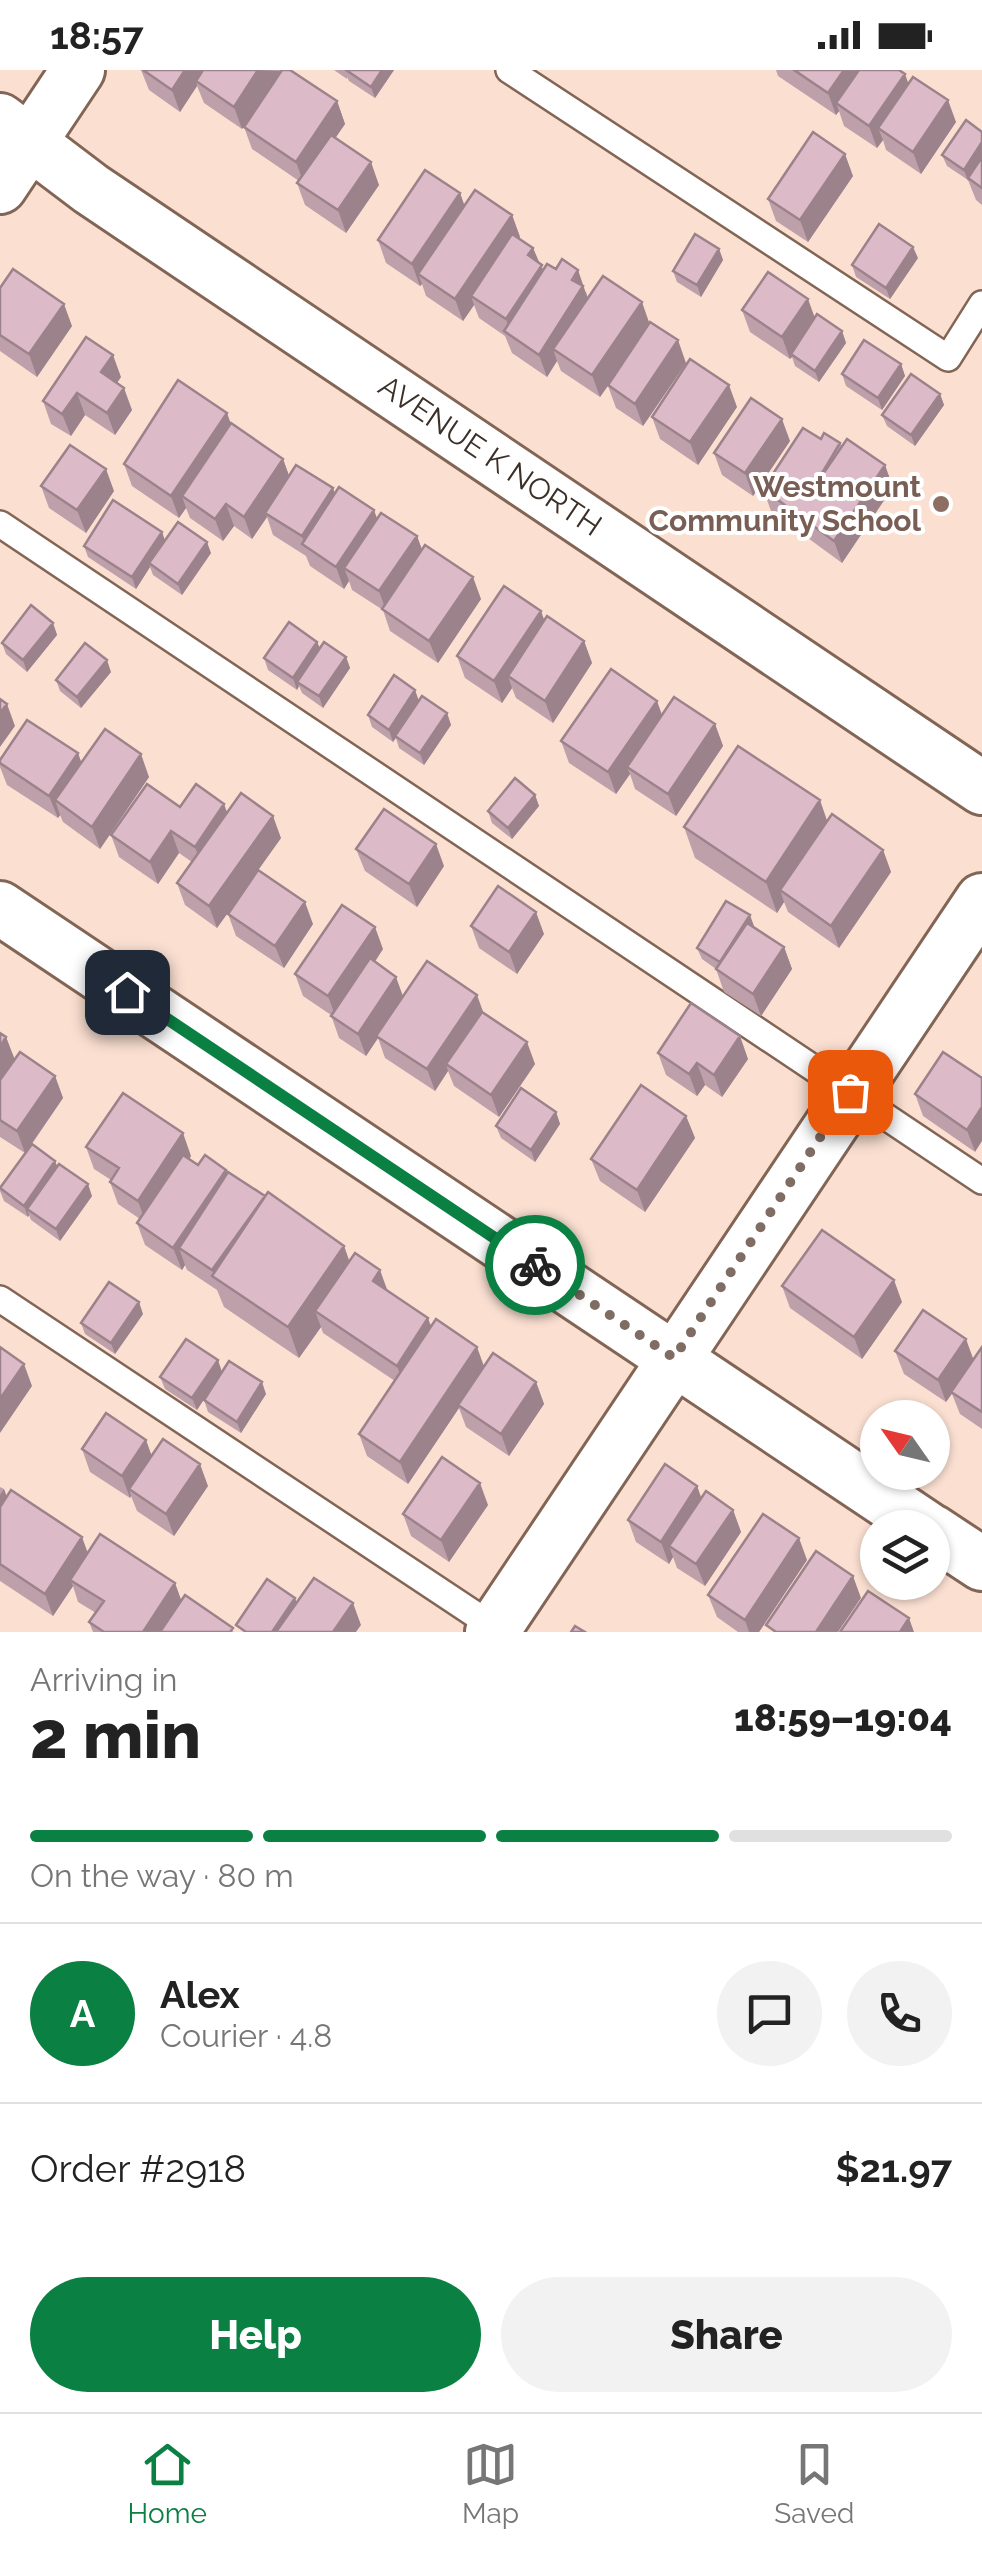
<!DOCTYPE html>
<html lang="en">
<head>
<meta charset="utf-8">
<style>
  :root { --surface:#fff; --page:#f2f2f2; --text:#222; --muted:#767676; --line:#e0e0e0; --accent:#0b8043 }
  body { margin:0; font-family:Raleway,sans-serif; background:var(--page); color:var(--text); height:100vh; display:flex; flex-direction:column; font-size:38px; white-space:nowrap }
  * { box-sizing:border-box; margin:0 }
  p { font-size:32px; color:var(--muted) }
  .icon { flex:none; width:55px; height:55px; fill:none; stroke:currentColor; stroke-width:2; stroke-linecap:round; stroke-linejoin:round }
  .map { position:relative; height:1562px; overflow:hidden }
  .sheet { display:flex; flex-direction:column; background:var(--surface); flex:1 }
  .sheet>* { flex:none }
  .needle { width:65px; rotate:304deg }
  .buttons { position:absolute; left:860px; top:1330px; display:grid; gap:20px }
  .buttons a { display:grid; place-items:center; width:90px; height:90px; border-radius:50%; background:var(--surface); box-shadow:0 2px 8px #0004; font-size:50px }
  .pin { position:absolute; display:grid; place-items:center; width:85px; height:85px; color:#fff; margin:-42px; border-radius:20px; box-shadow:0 5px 15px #0006 }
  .courier { position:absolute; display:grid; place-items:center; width:100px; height:100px; margin:-50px; border:8px solid #0b8043; border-radius:50%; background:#fff; color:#222; box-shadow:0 2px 12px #0007 }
  .summary em { font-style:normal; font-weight:800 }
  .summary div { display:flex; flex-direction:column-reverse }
  .summary { display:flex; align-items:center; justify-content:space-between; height:170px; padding:0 30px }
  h1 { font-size:65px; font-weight:800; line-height:75px }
  .bar { display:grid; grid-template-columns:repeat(4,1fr); gap:15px 10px; align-content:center; height:120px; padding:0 30px }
  .bar i { height:12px; border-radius:8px; background:var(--line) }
  .bar .on { background:var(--accent) }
  .bar p { grid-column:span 4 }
  .line { display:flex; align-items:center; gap:25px; padding:0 30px; border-top:2px solid var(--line) }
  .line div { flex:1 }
  .round { display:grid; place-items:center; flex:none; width:105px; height:105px; border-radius:52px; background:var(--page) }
  .primary-button { display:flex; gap:20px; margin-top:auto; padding:20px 30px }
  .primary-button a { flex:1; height:115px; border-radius:60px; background:var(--accent); color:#fff; font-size:40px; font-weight:800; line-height:115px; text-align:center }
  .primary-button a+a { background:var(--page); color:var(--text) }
  .status { display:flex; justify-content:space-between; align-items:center; height:70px; padding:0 50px; background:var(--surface); direction:ltr }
  .status svg { height:28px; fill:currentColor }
  .menu { display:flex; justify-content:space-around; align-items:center; height:140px; border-top:2px solid var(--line); background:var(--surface); font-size:28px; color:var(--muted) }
  .menu a { display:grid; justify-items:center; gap:5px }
  .menu .on { color:var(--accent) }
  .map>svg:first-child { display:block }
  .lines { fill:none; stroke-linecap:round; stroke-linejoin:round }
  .service-casing { stroke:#826555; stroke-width:30 }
  .minor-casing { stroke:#826555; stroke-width:58 }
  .service { stroke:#fff; stroke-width:25 }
  .minor { stroke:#fff; stroke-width:52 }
  .wall { fill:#bea0ab }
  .shaded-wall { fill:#9b828b }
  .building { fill:#ddbac7; stroke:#9b828b; stroke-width:2.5 }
  .done { stroke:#7f6d64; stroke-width:10; stroke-dasharray:0 18 }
  .route { stroke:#0b8043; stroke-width:12 }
  .education-dot { fill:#8d6e63; stroke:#fff; stroke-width:4 }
  .labels { text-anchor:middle; stroke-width:8; stroke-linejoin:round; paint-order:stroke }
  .street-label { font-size:30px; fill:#3c2f28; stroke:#fff }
  .education-label { font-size:30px; font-weight:bold; fill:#785e54; stroke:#fff; text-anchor:end }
</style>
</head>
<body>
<div class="status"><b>18:57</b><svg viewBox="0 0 49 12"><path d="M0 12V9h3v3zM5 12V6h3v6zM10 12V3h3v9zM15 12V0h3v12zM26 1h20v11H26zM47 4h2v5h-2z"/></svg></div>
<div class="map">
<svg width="982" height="1562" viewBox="0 0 982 1562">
  <rect width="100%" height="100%" fill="#fbe0d2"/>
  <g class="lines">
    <g class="service-casing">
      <path id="service" d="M509,0L948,288L982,234
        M0,454L982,1111
        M0,1229L500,1561"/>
    </g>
    <g class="minor-casing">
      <path id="minor" d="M0,50L91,119L982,718
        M0,117L78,0
        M0,838L927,1458
        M932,1461L982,1494
        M492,1562L982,830"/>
    </g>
    <use href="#service" class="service"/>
    <use href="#minor" class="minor"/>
  </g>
  <path class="wall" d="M141,0H281L242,59L204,33L197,16L180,42L149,20Z
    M334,0H394L375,28L349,11L347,7V9Z
    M776,0H899L908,14L956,52L921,104L886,80L883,70L877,78L844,56L839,41L836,45L778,6Z
    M337,31L345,54L335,68L379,115L346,163L305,135L297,113L299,111L252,79L244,57Z
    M982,62V135L976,130L968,110L947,96L942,85Z
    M853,106L808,172L776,151L768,129Z
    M460,123L464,136L512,145L520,167L519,168L533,178L539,193L544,200L586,222L588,228L650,253L686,293L643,356L616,338L608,316L600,327L561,301L557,291L547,307L512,283L505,266L479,248L474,235L463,251L426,226L422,214L420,216L386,193L378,170Z
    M719,179L723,190L701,227L677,212L673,201Z
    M918,188L890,229L856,207L852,195Z
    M0,218L72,256L37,307L0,281Z
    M742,240L815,248L842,261L846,273L819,312L795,296L792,287L790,289L750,262Z
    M901,294L905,306L882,340L846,316L842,304Z
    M121,307L117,313L132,340L115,365L85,345L71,366L51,354L43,331Z
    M940,324L944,335L915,376L887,356L882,345Z
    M737,337L698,395L660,369L652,347Z
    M230,354L283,389L289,406L335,424L377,449L417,466L422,480L481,529L438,593L390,561L383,540L352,520L349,511L344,519L310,496L306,486L273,465L267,447L252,469L234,456L223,471L190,448L186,438L179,448L132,416L124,394Z
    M821,369L840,373L842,376L893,417L842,493L771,441L763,419Z
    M790,371L753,426L722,405L714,383Z
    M41,416L114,421L86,463L49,438Z
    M165,471L211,483L182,525L153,505L150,497L136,519L88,487L84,476Z
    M544,551L584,571L592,593L553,653L516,628L512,618L502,633L465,608L457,586Z
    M53,553L57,565L27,602L6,584L2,573Z
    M317,572L320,578L346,587L350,598L323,638L302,623L299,616L297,620L268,600L264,588Z
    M111,602L81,638L60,621L56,610Z
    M419,630L447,643L451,655L424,695L399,678L396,668L393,672L372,657L368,645Z
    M662,645L715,654L723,676L676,746L635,719L630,704L616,724L569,693L561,671Z
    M0,690L81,692L149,707L100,779L63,752L60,745L58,748L7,715L0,697Z
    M535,725L539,736L512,769L492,753L488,741Z
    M180,737L227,743L281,768L258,800L313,854L284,898L236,866L228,844L242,823L217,858L185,835L177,813L192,792L179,783L158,814L119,787L111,765Z
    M827,751L883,780L891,802L839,878L788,842L784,832L777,843L695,788L684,757Z
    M356,779L444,796L417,837L365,801Z
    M471,856L544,864L517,904L479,878Z
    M754,856L784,877L792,899L761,946L724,922L716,899L702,889L697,878Z
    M383,879L375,892L403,926L483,943L535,994L499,1047L454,1016L448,1001L435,1021L385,988L378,968L366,986L339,968L331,945L303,926L295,904Z
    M0,963L6,967L14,989L55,1006L63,1028L32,1074L92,1126L60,1171L31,1150L29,1145L28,1147L4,1131L0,1121V1118L25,1083L0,1067Z
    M943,982L975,1082L923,1046L915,1024Z
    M658,983L748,989L722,1027L705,1015L697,1026L666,1005Z
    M556,1042L560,1054L535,1092L501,1068L496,1056Z
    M686,1046L695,1068L645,1142L600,1111L591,1089Z
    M86,1077L191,1086L189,1089L198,1095L227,1103L344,1176L349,1191L484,1296L536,1312L544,1334L509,1386L466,1357L459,1338L408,1414L367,1386L359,1364L395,1311L323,1263L321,1257L299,1288L224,1237L217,1220L187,1200L185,1195L182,1200L145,1175L137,1153L140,1149L118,1134L110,1112L111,1110L94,1099Z
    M782,1216L902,1232L862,1289L790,1238Z
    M143,1244L115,1284L85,1264L81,1253Z
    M982,1277V1359L960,1344L952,1324L946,1332L904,1304L895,1281L974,1289Z
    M222,1302L197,1340L165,1319L160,1307Z
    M266,1324L241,1363L208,1342L204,1330Z
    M82,1379L152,1385L208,1416L174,1466L137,1441L131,1426L130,1428L90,1402Z
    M697,1416L701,1428L733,1440L741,1462L705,1516L677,1498L673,1487L669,1494L636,1472L628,1450Z
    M0,1417L4,1419L6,1427L88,1482L175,1513L181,1531L234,1562H93L89,1552L96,1543L78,1532L73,1516L53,1546L0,1511Z
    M488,1435L449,1492L411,1466L403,1444Z
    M807,1490L759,1562H738L717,1547L708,1525Z"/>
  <path class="shaded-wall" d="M185,0H208L196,11L197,16L180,42L172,20Z
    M258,0L281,1L242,59L234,37Z
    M382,0H394L375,28L371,17Z
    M844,0H866L836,33L839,41L836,45L828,23Z
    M905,4L913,26L878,58L883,70L877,78L869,56Z
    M948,30L956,52L921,104L913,82Z
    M337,31L345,54L304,114L296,92Z
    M982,72V90L968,111L964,100Z
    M845,84L853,106L808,172L800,150Z
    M371,92L379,115L346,163L338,140Z
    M460,123L468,145L418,204L422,214L420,216L412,194Z
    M512,145L520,167L477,230L471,226L474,235L463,251L455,229Z
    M913,177L918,188L890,229L886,218Z
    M533,178L550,217L512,267L506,249L528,185Z
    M719,179L723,190L701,227L697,215Z
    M578,200L591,238L553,279L557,291L547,307L539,285Z
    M808,229L816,251L791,284L792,287L790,289L782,267Z
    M642,232L650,255L600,327L592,305Z
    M64,234L72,256L37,307L29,284Z
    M842,261L846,273L819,312L815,301Z
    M678,270L686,293L643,356L635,334Z
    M113,285L121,307L109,324L101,302Z
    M901,294L905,306L882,340L878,328Z
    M729,315L737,337L698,395L690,372Z
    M124,318L132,340L115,365L107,343Z
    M77,323L85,345L71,366L62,344Z
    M940,324L944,335L915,376L911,365Z
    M227,343L235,365L182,426L186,438L179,448L171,426Z
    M782,349L790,371L753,426L745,403Z
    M283,389L291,411L265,443L267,447L252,469L244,447Z
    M885,395L893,417L842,493L834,471Z
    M106,399L114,421L86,463L77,440Z
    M333,418L341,440L306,477L302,466Z
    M226,434L234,456L223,471L215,449Z
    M374,440L382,462L344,498L349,511L344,519L336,497Z
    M162,462L166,473L149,493L150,497L136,519L132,507Z
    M417,466L425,488L387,543L379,521Z
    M207,472L211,483L182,525L178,514Z
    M473,507L481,529L438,593L429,571Z
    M541,541L549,563L508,606L512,618L502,633L494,611Z
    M53,553L57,565L27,602L23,590Z
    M584,571L592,593L553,653L545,631Z
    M317,572L322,583L297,612L299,616L297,620L293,608Z
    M346,587L350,598L323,638L319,626Z
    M107,590L111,602L81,638L77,627Z
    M415,620L419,631L393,672L389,660Z
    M657,631L665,653L627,697L630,704L616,724L608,702Z
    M7,634L15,656L0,677V643Z
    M447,643L451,655L424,695L420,683Z
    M715,654L723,676L676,746L668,724Z
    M78,683L86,705L55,730L60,745L58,748L49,726Z
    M141,684L149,707L100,779L92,757Z
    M535,725L539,736L512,769L508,758Z
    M820,730L831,762L780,820L784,832L777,843L766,812Z
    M224,734L232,756L203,799L195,777Z
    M273,746L281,768L217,858L209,836Z
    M171,761L179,783L158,814L150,792Z
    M436,774L444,796L417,837L409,814Z
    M883,780L891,802L839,878L831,856Z
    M305,832L313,854L284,898L275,876Z
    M536,842L544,864L517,904L509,882Z
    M750,845L754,856L725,904L720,892Z
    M375,857L383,879L336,948L328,926Z
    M784,877L792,899L761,946L753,924Z
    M396,907L404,929L376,966L378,968L366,986L358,964Z
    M477,925L485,947L446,994L448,1001L435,1021L427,999Z
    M740,966L748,989L722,1027L714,1005Z
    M6,967L15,990L0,1011V977Z
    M527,972L535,994L499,1047L491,1025Z
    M697,993L705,1015L697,1026L689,1004Z
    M55,1006L63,1028L25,1083L17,1061Z
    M982,1037V1071L975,1082L967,1060Z
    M556,1042L560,1054L535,1092L531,1080Z
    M686,1046L695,1068L645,1142L637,1120Z
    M183,1063L191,1086L146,1153L138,1131Z
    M55,1091L60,1103L27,1139L29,1145L28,1147L24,1136Z
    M226,1100L234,1122L179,1178L185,1195L182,1200L173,1178Z
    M88,1114L92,1126L60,1171L56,1159Z
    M265,1126L216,1208L212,1200Z
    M344,1176L355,1207L315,1241L321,1257L299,1288L288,1257Z
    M380,1200L388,1222L373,1211Z
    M894,1210L902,1232L862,1289L854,1267Z
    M139,1232L143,1244L115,1284L111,1273Z
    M428,1248L436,1270L405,1318L397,1296Z
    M966,1269L974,1291L946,1332L938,1310Z
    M477,1277L485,1299L458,1335L459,1338L408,1414L400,1392Z
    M218,1290L222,1302L197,1340L192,1328Z
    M24,1294L32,1316L0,1363V1329Z
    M262,1312L266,1324L241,1363L237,1352Z
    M536,1312L544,1334L509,1386L501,1364Z
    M146,1370L154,1392L129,1419L131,1426L130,1428L122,1406Z
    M200,1394L208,1416L174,1466L166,1444Z
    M480,1413L488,1435L449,1492L441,1470Z
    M697,1416L705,1438L669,1476L673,1487L669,1494L661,1472Z
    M4,1419L12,1441L0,1459V1425Z
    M733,1440L741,1462L705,1516L696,1494Z
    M82,1467L90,1489L70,1510L73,1516L53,1546L45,1524Z
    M799,1468L807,1490L759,1562H749L745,1550Z
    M853,1506L861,1528L838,1562H816Z
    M175,1513L183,1535L165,1562H143Z
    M295,1528L299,1539L284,1562H272Z
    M353,1533L361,1555L356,1562H333Z
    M909,1548L914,1562H900Z"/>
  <path class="building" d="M143,0H185L172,20Z
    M203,0H258L234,37L196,11Z
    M282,0H290L337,31L296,92L244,57Z
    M346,0H382L371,17Z
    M794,0H844L828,23Z
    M859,0H899L905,4L869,56L836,33Z
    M913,7L948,30L913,82L878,58Z
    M966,50L982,62V72L964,100L942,85Z
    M813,62L845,84L800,150L768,129Z
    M331,65L371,92L338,140L297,113Z
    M982,87V118L968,108Z
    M425,100L460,123L412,194L378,170Z
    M475,120L512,145L455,229L418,204Z
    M879,154L913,177L886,218L852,195Z
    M512,164L533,178L528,185L542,195L506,249L471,226Z
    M695,164L719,179L697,215L673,201Z
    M562,189L578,200L572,210L583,216L539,285L504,261L547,194L556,199Z
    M13,199L64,234L29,284L0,265V218Z
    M768,202L808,229L782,267L742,240Z
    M603,206L642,232L592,305L553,279Z
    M817,244L842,261L815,301L791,284Z
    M650,252L678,270L635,334L608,315Z
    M86,267L113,285L101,302L124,318L107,343L77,323L62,344L43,331Z
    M864,270L901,294L878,328L842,304Z
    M690,289L729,315L690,372L652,347Z
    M911,304L940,324L911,365L882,345Z
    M178,310L227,343L171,426L124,394Z
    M751,328L782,349L745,403L714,383Z
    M231,353L283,389L244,447L226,434L215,449L182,426Z
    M803,358L821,369L824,363L840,373L812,420L847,369L885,395L834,471L763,419Z
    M70,375L106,399L77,440L41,416Z
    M296,395L333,418L302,466L265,443Z
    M339,417L374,440L336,497L302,474Z
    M113,430L162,462L132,507L84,476Z
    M381,443L417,466L379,521L344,498Z
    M178,452L207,472L178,514L149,493Z
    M425,475L473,507L429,571L382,539Z
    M504,516L541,541L494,611L457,586Z
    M31,535L53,553L23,590L2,573Z
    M547,546L584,571L545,631L508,606Z
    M289,552L317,572L293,608L264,588Z
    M324,572L346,587L319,626L297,612Z
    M85,573L107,590L77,627L56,610Z
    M611,599L657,631L608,702L561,671Z
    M394,605L415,620L389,660L368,645Z
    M422,626L447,643L420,683L395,666Z
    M674,627L715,654L668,724L627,697Z
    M0,629L7,634L0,643Z
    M27,650L78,683L49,726L0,693V690Z
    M105,659L141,684L92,757L55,730Z
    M738,676L820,730L766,812L684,757Z
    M515,708L535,725L508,758L488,741Z
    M147,714L180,737L196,714L224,734L195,777L171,761L150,792L111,765Z
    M241,723L273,746L209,836L177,813Z
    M384,739L436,774L409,814L356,779Z
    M832,744L883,780L831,856L780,820Z
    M258,800L305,832L275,876L228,844Z
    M498,816L536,842L509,882L471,856Z
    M726,831L750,845L720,892L697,878Z
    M342,835L375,857L328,926L295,904Z
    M747,853L784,877L753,924L716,899Z
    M370,888L396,907L358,964L331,946Z
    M427,891L477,925L427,999L376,966Z
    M691,933L740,966L714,1005L697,993L689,1004L658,983Z
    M482,942L527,972L491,1025L446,994Z
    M0,963L6,967L0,977Z
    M20,982L55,1006L17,1061L0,1050V1010Z
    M943,982L982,1008V1037L967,1060L915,1024Z
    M641,1015L686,1046L637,1120L591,1089Z
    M521,1018L556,1042L531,1080L496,1056Z
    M123,1023L183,1063L138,1131L110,1112L119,1098L86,1077Z
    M32,1074L55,1091L24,1136L0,1118Z
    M183,1085L198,1095L205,1085L226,1100L173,1178L137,1153Z
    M59,1094L88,1114L56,1159L27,1139Z
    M228,1102L265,1126L212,1200L179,1178Z
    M268,1122L344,1176L288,1257L212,1206Z
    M822,1160L894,1210L854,1267L782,1216Z
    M355,1183L380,1200L373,1211L428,1248L397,1296L315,1241Z
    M109,1212L139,1232L111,1273L81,1253Z
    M923,1240L966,1269L938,1310L895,1281Z
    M436,1249L477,1277L400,1392L359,1364Z
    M186,1269L218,1290L192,1328L160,1307Z
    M0,1277L24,1294L0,1329Z
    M982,1277V1342L951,1322Z
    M493,1283L536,1312L501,1364L458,1335Z
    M229,1291L262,1312L237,1352L204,1330Z
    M106,1343L146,1370L122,1406L82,1379Z
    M163,1369L200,1394L166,1444L129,1419Z
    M442,1387L480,1413L441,1470L403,1444Z
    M665,1394L697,1416L661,1472L628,1450Z
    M11,1420L82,1467L45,1524L0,1494V1437Z
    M706,1421L733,1440L696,1494L669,1476Z
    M763,1444L799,1468L745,1550L708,1525Z
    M100,1464L175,1513L143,1562H104L89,1552L104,1531L70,1510Z
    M816,1481L853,1506L816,1562H776L766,1555Z
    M314,1508L353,1533L333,1562H276Z
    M267,1509L295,1528L272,1562H246L236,1555Z
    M868,1521L909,1548L900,1562H840Z
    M185,1525L233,1558L230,1562H160Z
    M575,1556L585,1562H571Z"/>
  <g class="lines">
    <path class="done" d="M535,1195L674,1288L850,1022"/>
    <path class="route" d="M127,922L535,1195"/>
  </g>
  <circle class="education-dot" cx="941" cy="434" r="10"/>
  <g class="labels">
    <g class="street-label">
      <text transform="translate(490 386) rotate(34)" y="10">AVENUE K NORTH</text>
    </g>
    <g class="education-label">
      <text x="921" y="427">Westmount<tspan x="921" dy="34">Community School</tspan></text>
    </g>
  </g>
</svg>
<div class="buttons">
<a><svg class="needle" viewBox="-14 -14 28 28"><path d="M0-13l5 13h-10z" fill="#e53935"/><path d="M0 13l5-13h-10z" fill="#767676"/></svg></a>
<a><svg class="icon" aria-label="layers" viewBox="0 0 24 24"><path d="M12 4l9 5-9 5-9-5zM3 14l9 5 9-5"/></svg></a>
</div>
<div class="pin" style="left:850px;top:1022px;background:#ea580c"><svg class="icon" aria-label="bag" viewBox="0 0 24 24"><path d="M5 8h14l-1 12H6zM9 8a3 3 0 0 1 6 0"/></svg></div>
<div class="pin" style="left:127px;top:922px;background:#1f2937"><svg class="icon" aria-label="home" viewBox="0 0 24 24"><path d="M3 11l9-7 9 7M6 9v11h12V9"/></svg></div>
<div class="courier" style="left:535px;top:1195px"><svg class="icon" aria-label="bike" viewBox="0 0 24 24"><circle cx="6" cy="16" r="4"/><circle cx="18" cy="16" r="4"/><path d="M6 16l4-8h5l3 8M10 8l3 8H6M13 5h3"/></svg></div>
</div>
<section class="sheet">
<div class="summary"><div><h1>2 min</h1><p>Arriving in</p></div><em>18:59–19:04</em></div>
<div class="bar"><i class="on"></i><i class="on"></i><i class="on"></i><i></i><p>On the way · 80 m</p></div>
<div class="line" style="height:180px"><b class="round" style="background:var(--accent);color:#fff">A</b><div><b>Alex</b><p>Courier · 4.8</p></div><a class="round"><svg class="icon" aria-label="chat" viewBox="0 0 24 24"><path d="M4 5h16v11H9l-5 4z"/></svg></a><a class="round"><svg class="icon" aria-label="phone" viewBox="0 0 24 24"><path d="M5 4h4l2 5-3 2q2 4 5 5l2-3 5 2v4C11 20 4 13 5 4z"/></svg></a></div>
<div class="line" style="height:130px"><div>Order #2918</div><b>$21.97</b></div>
<div class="primary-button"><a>Help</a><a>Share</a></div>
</section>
<nav class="menu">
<a class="on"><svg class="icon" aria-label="home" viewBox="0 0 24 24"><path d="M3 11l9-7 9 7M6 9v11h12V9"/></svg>Home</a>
<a><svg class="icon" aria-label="map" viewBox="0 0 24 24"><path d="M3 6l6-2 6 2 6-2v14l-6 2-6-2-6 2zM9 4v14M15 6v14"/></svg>Map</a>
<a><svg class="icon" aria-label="saved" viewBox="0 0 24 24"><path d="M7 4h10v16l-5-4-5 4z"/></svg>Saved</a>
</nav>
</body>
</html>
